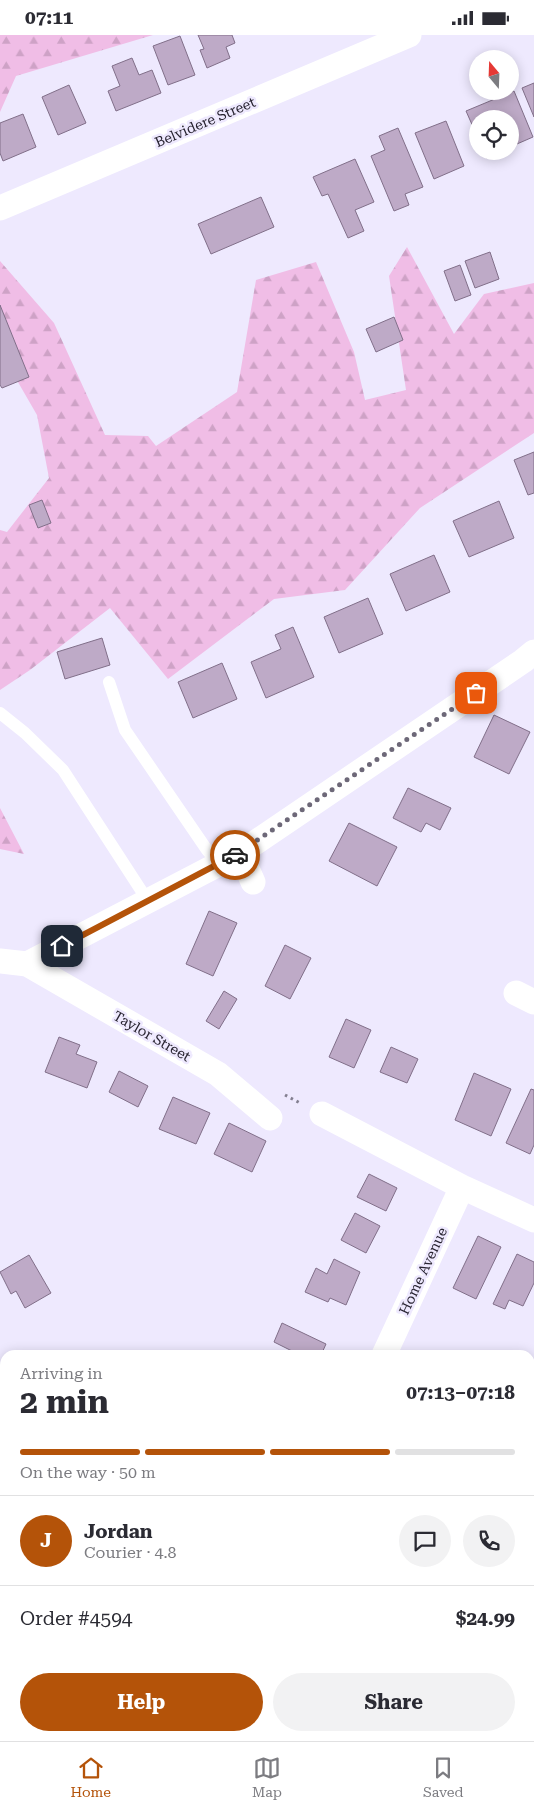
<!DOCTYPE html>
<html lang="en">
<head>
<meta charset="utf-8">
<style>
  :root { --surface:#fff; --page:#f2f2f3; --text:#2b2b33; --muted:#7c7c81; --line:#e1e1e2; --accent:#b45309 }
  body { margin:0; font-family:"Roboto Serif",serif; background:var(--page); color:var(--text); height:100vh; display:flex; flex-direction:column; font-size:19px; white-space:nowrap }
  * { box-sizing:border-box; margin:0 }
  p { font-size:16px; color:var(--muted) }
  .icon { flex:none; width:28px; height:28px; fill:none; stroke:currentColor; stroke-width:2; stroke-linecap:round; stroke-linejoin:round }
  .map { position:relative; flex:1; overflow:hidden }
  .panel { position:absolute; left:0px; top:1315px; width:535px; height:391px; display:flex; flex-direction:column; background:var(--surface); border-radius:15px 15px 0 0; box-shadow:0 2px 12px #0003 }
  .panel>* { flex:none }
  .needle { width:32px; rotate:341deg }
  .controls { position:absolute; left:469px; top:15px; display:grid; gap:10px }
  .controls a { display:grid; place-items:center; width:50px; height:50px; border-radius:50%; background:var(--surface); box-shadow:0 2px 12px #0003; font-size:25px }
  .pin { position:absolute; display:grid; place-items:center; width:42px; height:42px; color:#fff; margin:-21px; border-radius:10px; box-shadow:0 2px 8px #0006 }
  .courier { position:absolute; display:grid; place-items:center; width:50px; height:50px; margin:-25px; border:4px solid #b45309; border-radius:50%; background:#fff; color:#222; box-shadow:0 1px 6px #0007 }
  .headline em { font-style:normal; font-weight:700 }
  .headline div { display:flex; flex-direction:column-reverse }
  .headline { display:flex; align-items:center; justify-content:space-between; height:85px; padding:0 20px }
  h1 { font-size:32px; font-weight:700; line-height:38px }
  .bar { display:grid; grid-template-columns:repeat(4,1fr); gap:8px 5px; align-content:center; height:60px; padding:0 20px }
  .bar i { height:6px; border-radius:4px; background:var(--line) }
  .bar .selected { background:var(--accent) }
  .bar p { grid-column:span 4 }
  .line { display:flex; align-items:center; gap:12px; padding:0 20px; border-top:1px solid var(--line) }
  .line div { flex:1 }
  .round { display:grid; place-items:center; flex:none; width:52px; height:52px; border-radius:26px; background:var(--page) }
  .primary-button { display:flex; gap:10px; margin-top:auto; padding:10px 20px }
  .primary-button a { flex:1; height:58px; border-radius:30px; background:var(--accent); color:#fff; font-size:20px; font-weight:700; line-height:58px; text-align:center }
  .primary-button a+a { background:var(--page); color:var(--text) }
  .status { display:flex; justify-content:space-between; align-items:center; height:35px; padding:0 25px; background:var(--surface); direction:ltr }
  .status svg { height:14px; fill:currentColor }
  .dock { display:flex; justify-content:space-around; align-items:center; height:70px; border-top:1px solid var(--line); background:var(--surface); font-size:14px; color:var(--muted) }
  .dock a { display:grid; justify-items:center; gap:2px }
  .dock .selected { color:var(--accent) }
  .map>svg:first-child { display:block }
  .forest { fill:url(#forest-firs) }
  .building { fill:#beaac7; stroke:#816f89 }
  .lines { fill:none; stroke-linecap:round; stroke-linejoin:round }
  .path { stroke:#837f90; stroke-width:3; stroke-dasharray:2.5 4; stroke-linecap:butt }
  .service { stroke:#fff; stroke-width:12 }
  .minor { stroke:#fff; stroke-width:25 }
  .done { stroke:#6d6878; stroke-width:5; stroke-dasharray:0 9 }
  .route { stroke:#b45309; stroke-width:6 }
  .labels { text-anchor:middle; stroke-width:5; stroke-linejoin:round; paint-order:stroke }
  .street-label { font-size:14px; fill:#272330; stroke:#eee9fe }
</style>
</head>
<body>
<div class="status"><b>07:11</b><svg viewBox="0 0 49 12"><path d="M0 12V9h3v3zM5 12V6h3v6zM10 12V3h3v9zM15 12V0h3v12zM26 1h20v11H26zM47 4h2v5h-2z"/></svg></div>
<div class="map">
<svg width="534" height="1706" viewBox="0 0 534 1706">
  <defs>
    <pattern id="forest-firs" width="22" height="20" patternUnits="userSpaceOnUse" patternTransform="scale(1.25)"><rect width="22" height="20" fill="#f0bde6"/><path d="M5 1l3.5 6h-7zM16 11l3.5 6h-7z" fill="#cea2c6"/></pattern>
  </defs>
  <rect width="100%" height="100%" fill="#eee9fe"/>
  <path class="forest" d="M0,0H153L16,41L0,77Z
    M407,212L454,299L484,259L534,248V398L420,473L345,555L274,564L168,644L110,573L30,635L0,655V495L7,497L49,443L37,380L0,316V226L54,288L105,400L148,401L156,411L237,357L256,245L316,227L354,317L365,365L406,355L389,241Z
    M0,773L24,819L0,814Z
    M0,1506L5,1513V1701H138L142,1706H0Z"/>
  <path class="building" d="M198,0H232L235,8L226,12L230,23L207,33L200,15L204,14Z
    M180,1L195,40L168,50L153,11Z
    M132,23L139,40L152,35L161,58L116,76L108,56L120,51L112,31Z
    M534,48V82L522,53Z
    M69,50L86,88L58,100L42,62Z
    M514,56L533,102L510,112V84H478V103L466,76Z
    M23,79L36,112L3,126L0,118V88Z
    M446,86L464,131L434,144L415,98Z
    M398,93L423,152L405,159L409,170L394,176L371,121L385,115L379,101Z
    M483,116H501L486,123Z
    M355,124L374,167L355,175L364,196L348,203L328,159L322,161L313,142Z
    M261,162L274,192L211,219L198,189Z
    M490,217L499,244L475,253L465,226Z
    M460,230L471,260L455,266L444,236Z
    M0,270L29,342L2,353L0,350Z
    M394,282L403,305L376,317L366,294Z
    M534,417V458L528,460L514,425Z
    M42,465L51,488L38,493L29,470Z
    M499,466L514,503L469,522L453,486Z
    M434,520L450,557L406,576L390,539Z
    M368,563L383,599L339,618L324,582Z
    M293,592L314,642L266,663L251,627L281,614L275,600Z
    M102,603L110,630L65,644L57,617Z
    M222,628L237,664L193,683L178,647Z
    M494,680L530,697L509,739L474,722Z
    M408,753L451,773L440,795L426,788L421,797L393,783Z
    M349,788L397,812L377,851L329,826Z
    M209,876L237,888L213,941L186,929Z
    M285,910L311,923L290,964L265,951Z
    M224,956L237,964L219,994L206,986Z
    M346,984L371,995L354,1033L329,1022Z
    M59,1002L80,1010L76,1019L97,1027L87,1053L45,1037Z
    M391,1012L418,1024L407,1048L380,1037Z
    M119,1036L148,1051L138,1072L109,1057Z
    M474,1038L511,1054L491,1101L455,1085Z
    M531,1054L534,1055V1110L530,1119L506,1108Z
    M173,1062L210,1078L196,1109L159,1094Z
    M229,1088L266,1106L252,1137L214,1119Z
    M369,1139L397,1153L386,1176L357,1162Z
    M355,1178L380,1191L366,1218L341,1205Z
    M478,1201L501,1212L476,1264L453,1253Z
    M517,1219L534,1227V1248L523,1271L509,1265L505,1274L493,1269Z
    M29,1220L51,1258L25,1273L16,1256L11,1259L0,1237Z
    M334,1224L360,1237L346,1270L330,1263L328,1267L305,1257L316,1233L327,1239Z
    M282,1288L326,1309L321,1320H291L292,1316L274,1307Z
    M530,1621L534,1623V1633L530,1643Z
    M344,1701H369L368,1706H342Z
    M416,1701H442L440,1706H426Z
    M490,1701H508L506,1706H501Z"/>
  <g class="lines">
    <path class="path" d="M285,1060L300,1068"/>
    <path class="service" d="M109,647L125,695L207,815L219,829
      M0,678L25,698L63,735L148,866"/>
    <path class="minor" d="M0,173L409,0
      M240,818L253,847
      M0,926L27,929L240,818L523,626L534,617
      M27,929L218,1039L270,1083
      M516,958L534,967
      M322,1079L462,1152L534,1185
      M384,1320L462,1152
      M0,1375L5,1383
      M198,1701L201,1706"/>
  </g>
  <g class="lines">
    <path class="done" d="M235,820L476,658"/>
    <path class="route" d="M62,911L235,820"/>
  </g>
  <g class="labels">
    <g class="street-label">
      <text transform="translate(205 87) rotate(-23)" y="5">Belvidere Street</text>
      <text transform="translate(152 1001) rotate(30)" y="5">Taylor Street</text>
      <text transform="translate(423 1236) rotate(-65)" y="5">Home Avenue</text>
    </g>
  </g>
</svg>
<div class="controls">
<a><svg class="needle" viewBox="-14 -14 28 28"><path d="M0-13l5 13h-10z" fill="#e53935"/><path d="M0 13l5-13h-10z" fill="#7c7c81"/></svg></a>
<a><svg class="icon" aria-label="locate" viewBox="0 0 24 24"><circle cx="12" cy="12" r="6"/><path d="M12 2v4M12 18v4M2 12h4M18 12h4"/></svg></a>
</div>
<div class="pin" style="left:476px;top:658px;background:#ea580c"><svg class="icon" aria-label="bag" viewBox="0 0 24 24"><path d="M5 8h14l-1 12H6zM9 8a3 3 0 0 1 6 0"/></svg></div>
<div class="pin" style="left:62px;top:911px;background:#1f2937"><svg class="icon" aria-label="home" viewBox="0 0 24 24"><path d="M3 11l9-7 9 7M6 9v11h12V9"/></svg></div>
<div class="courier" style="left:235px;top:820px"><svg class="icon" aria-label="car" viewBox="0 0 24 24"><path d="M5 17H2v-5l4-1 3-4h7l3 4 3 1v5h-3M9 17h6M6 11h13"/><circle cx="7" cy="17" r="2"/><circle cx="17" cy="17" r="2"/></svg></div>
<section class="panel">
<div class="headline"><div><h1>2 min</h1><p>Arriving in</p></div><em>07:13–07:18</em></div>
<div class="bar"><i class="selected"></i><i class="selected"></i><i class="selected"></i><i></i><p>On the way · 50 m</p></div>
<div class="line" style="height:90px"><b class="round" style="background:var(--accent);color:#fff">J</b><div><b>Jordan</b><p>Courier · 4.8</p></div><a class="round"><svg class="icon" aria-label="chat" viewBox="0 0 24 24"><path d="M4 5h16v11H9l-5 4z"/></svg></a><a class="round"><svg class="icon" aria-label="phone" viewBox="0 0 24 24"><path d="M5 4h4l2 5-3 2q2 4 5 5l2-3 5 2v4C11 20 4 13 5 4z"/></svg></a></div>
<div class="line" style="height:65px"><div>Order #4594</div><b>$24.99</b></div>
<div class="primary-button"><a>Help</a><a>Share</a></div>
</section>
</div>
<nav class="dock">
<a class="selected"><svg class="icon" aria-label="home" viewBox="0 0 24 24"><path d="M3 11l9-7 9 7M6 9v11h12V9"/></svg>Home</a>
<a><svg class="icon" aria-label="map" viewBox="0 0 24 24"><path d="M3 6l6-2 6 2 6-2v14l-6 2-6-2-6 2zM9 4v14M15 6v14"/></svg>Map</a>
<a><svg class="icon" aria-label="saved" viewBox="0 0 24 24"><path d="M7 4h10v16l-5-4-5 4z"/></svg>Saved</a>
</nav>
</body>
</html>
